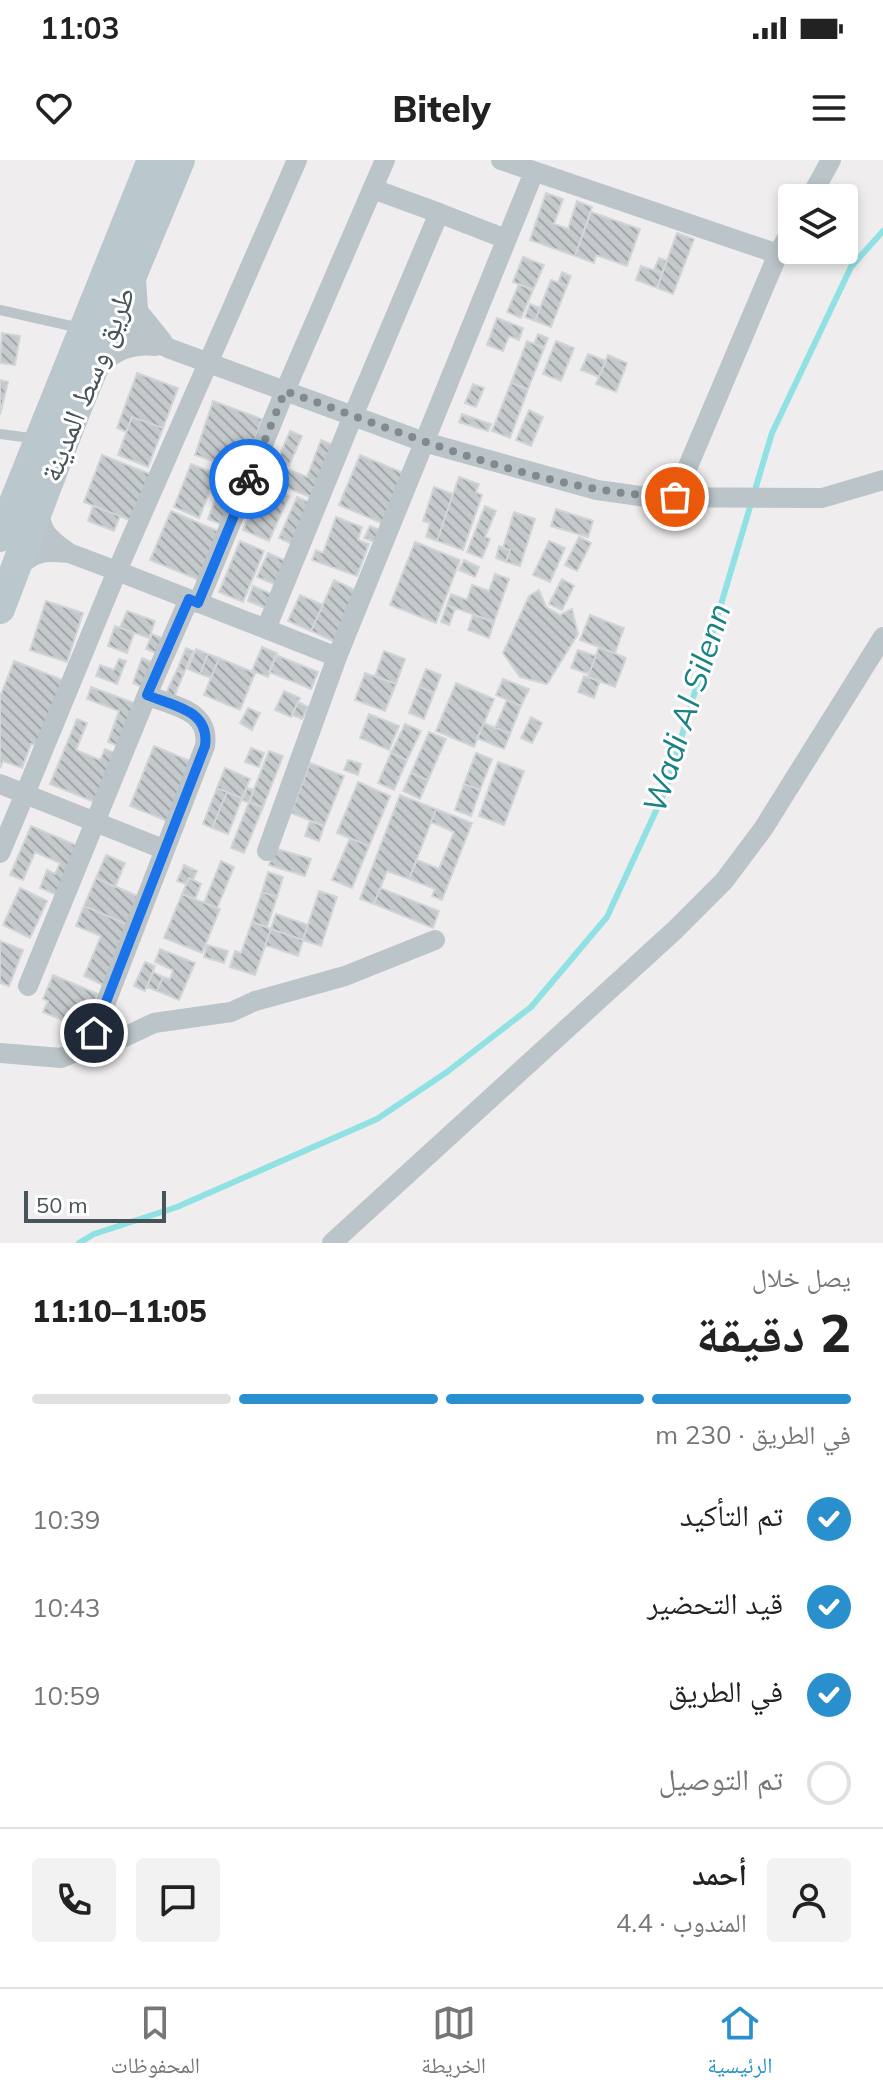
<!DOCTYPE html>
<html lang="ar">
<head>
<meta charset="utf-8">
<style>
  :root { --surface:#fff; --page:#f2f2f2; --text:#222; --muted:#767676; --line:#e0e0e0; --accent:#2990cd }
  body { margin:0; font-family:Mulish,"Noto Naskh Arabic",sans-serif; background:var(--page); color:var(--text); direction:rtl; height:100vh; display:flex; flex-direction:column; font-size:30px; white-space:nowrap }
  * { box-sizing:border-box; margin:0 }
  p { font-size:26px; color:var(--muted) }
  .icon { flex:none; width:44px; height:44px; fill:none; stroke:currentColor; stroke-width:2; stroke-linecap:round; stroke-linejoin:round }
  .map { position:relative; height:1083px; overflow:hidden; direction:ltr }
  .details { display:flex; flex-direction:column; background:var(--surface); flex:1 }
  .details>* { flex:none }
  .controls { position:absolute; left:778px; top:24px; display:grid; gap:16px }
  .controls a { display:grid; place-items:center; width:80px; height:80px; border-radius:8px; background:var(--surface); box-shadow:0 4px 12px #0003; font-size:40px }
  .scale { position:absolute; left:24px; bottom:20px; width:142px; box-sizing:border-box; padding-left:8px; border:4px solid #475459; border-top:0; font-size:22px; line-height:28px; white-space:nowrap; color:#475459; -webkit-text-stroke:6px #fff; paint-order:stroke }
  .pin { position:absolute; display:grid; place-items:center; width:68px; height:68px; color:#fff; margin:-34px; border:4px solid #fff; border-radius:50%; box-shadow:0 2px 8px #0007 }
  .courier { position:absolute; display:grid; place-items:center; width:80px; height:80px; margin:-40px; border:6px solid #1a73e8; border-radius:50%; background:#fff; color:#222; box-shadow:0 2px 10px #0007 }
  .headline em { font-style:normal; font-weight:800 }
  .headline div { display:flex; flex-direction:column-reverse }
  .headline { display:flex; align-items:center; justify-content:space-between; height:136px; padding:0 32px }
  h1 { font-size:52px; font-weight:800; line-height:60px }
  .bar { display:grid; grid-template-columns:repeat(4,1fr); gap:12px 8px; align-content:center; height:96px; padding:0 32px }
  .bar i { height:10px; border-radius:6px; background:var(--line) }
  .bar .current { background:var(--accent) }
  .bar p { grid-column:span 4 }
  .line { display:flex; align-items:center; gap:20px; padding:0 32px; border-top:2px solid var(--line) }
  .line div { flex:1 }
  .round { display:grid; place-items:center; flex:none; width:84px; height:84px; border-radius:8px; background:var(--page) }
  ol { padding:0 32px; list-style:none }
  li { display:flex; align-items:center; gap:24px; height:88px }
  li p { margin-inline-start:auto }
  li .icon { padding:8px; border-radius:50%; background:var(--accent); color:#fff; stroke-width:4 }
  li:last-child { color:var(--muted) }
  li i { width:44px; height:44px; border:4px solid var(--line); border-radius:50% }
  .status { display:flex; justify-content:space-between; align-items:center; height:56px; padding:0 40px; background:var(--surface); direction:ltr }
  .status svg { height:22px; fill:currentColor }
  header { display:flex; justify-content:space-between; align-items:center; height:104px; padding:0 32px; background:var(--surface); font-size:36px; font-weight:800 }
  .menu { display:flex; justify-content:space-around; align-items:center; height:112px; border-top:2px solid var(--line); background:var(--surface); font-size:22px; color:var(--muted) }
  .menu a { display:grid; justify-items:center; gap:4px }
  .menu .current { color:var(--accent) }
  .map>svg:first-child { display:block }
  .lines { fill:none; stroke-linecap:round; stroke-linejoin:round }
  .stream { stroke:#90e1e3; stroke-width:6 }
  .building { fill:url(#building-back-hatch); stroke:#d2d5d8; stroke-width:2 }
  .lane { stroke:#bac4c9; stroke-width:10 }
  .street { stroke:#bac4c9; stroke-width:20 }
  .secondary { stroke:#bac7cd; stroke-width:30 }
  .done { stroke:#828a8d; stroke-width:8; stroke-dasharray:0 14.4 }
  .route { stroke:#1a73e8; stroke-width:10 }
  .labels { text-anchor:middle; stroke-width:6; stroke-linejoin:round; paint-order:stroke }
  .street-label { font-size:30px; fill:#475459; stroke:#fff }
  .water-label { font-size:32px; font-style:italic; fill:#188385; stroke:#fff }
</style>
</head>
<body>
<div class="status"><b>11:03</b><svg viewBox="0 0 49 12"><path d="M0 12V9h3v3zM5 12V6h3v6zM10 12V3h3v9zM15 12V0h3v12zM26 1h20v11H26zM47 4h2v5h-2z"/></svg></div>
<header><svg class="icon" aria-label="menu" viewBox="0 0 24 24"><path d="M4 6h16M4 12h16M4 18h16"/></svg>Bitely<svg class="icon" aria-label="heart" viewBox="0 0 24 24"><path d="M12 20l-8-8c-3-5 5-10 8-4 3-6 11-1 8 4z"/></svg></header>
<div class="map">
<svg width="883" height="1083" viewBox="0 0 883 1083">
  <defs>
    <pattern id="building-back-hatch" width="6" height="6" patternUnits="userSpaceOnUse" patternTransform="scale(2)"><rect width="6" height="6" fill="#c4c9cc"/><path d="M-1 5l2 2M0 0l6 6M5-1l2 2" fill="none" stroke="#a1a6a9"/></pattern>
  </defs>
  <rect width="100%" height="100%" fill="#f0edee"/>
  <g class="lines">
    <path class="stream" d="M79,1083L94,1074L177,1047L377,959L447,912L531,847L607,757L666,629L772,273L851,107L883,71"/>
  </g>
  <path class="building" d="M546,33L563,39L554,64L568,69L577,41L592,47L575,96L530,80Z
    M591,52L640,69L627,106L596,95L594,103L575,96Z
    M677,73L694,79L673,134L657,128Z
    M523,97L544,105L533,130L513,122Z
    M659,98L667,101L662,113L654,110Z
    M641,106L662,113L657,128L636,120Z
    M562,112L571,116L567,126L558,123Z
    M551,120L567,126L551,167L535,161Z
    M519,124L533,130L521,158L507,152Z
    M530,144L540,148L535,161L525,157Z
    M497,158L523,168L519,180L509,176L503,191L487,185Z
    M2,173L20,176L15,205L0,203Z
    M538,174L548,178L544,188L534,184Z
    M527,181L544,188L528,229L511,223Z
    M556,181L574,188L561,221L543,214Z
    M588,194L606,201L599,217L581,210Z
    M608,195L627,203L616,232L596,224Z
    M137,213L178,228L163,268L132,257L126,272L117,268Z
    M0,220L8,222L0,255Z
    M511,223L528,229L510,278L492,271Z
    M473,224L484,228L476,247L465,243Z
    M213,241L262,259L243,312L195,295Z
    M529,250L543,257L531,286L516,280Z
    M462,254L491,264L488,271L459,262Z
    M132,257L163,268L148,307L118,295Z
    M290,271L302,276L289,306L277,301Z
    M321,280L336,286L316,339L268,321L275,304L307,317Z
    M102,295L150,314L132,361L84,342Z
    M360,295L406,314L386,365L339,345Z
    M191,304L217,314L199,358L174,347Z
    M459,317L479,324L476,332L482,335L463,390L437,381Z
    M263,325L289,336L269,381L243,370Z
    M434,327L453,334L437,381L426,377L430,363L423,361Z
    M219,329L237,335L225,366L208,359Z
    M297,337L311,343L292,384L279,378Z
    M93,346L120,356L114,371L88,361Z
    M485,346L496,351L485,377L490,379L482,398L467,392Z
    M556,349L593,361L588,377L551,366Z
    M171,351L220,372L199,420L150,400Z
    M514,352L535,359L520,406L506,402L510,390L503,388Z
    M336,357L362,367L358,380L369,384L357,416L312,400L316,390L323,393Z
    M370,366L382,371L377,383L364,378Z
    M579,377L591,383L577,411L565,405Z
    M240,381L264,391L243,442L219,432Z
    M549,381L565,388L550,422L533,415Z
    M415,382L460,400L436,463L390,445Z
    M499,386L510,390L506,402L496,398Z
    M268,393L286,401L276,425L257,417Z
    M464,400L479,407L475,417L459,410Z
    M495,414L509,419L494,462L447,445L451,434L467,440L472,425L489,431Z
    M562,419L574,426L562,450L549,444Z
    M334,420L357,431L335,482L311,471Z
    M253,426L274,435L268,449L248,441Z
    M539,430L546,447L560,455L572,449L578,474L547,524L520,517L503,493L529,436Z
    M300,435L323,445L311,471L288,461Z
    M46,441L83,453L67,502L30,490Z
    M447,445L455,449L449,465L441,462Z
    M127,451L155,461L149,478L120,468Z
    M473,455L494,462L489,478L468,470Z
    M590,455L624,468L615,493L580,480Z
    M115,466L134,473L127,493L108,486Z
    M152,474L167,480L161,495L146,489Z
    M262,487L277,493L268,517L252,511Z
    M599,487L626,498L615,527L588,517Z
    M186,488L193,491L184,513L177,510Z
    M196,489L208,494L200,514L188,509Z
    M578,490L596,496L589,514L571,508Z
    M384,491L405,499L396,524L375,516Z
    M208,494L219,498L211,518L200,514Z
    M276,495L318,512L311,529L269,512Z
    M142,498L156,504L147,529L133,523Z
    M219,498L255,513L240,550L204,535Z
    M119,499L126,501L117,524L96,516L100,505L114,510Z
    M14,501L63,520L38,586L31,584L22,608L3,601L0,608V537Z
    M426,509L441,515L434,533L419,527Z
    M177,510L184,513L174,537L166,533Z
    M365,513L396,524L385,551L355,540Z
    M584,516L600,521L594,538L578,532Z
    M503,519L529,529L521,546L496,535Z
    M456,523L494,539L474,587L436,571Z
    M91,527L137,544L121,587L108,582L119,551L87,539Z
    M419,527L434,533L424,559L409,553Z
    M284,531L300,538L291,557L275,550Z
    M507,540L521,546L510,574L495,568Z
    M298,542L308,547L302,559L292,555Z
    M248,548L260,553L252,570L240,563Z
    M369,554L399,566L389,590L360,578Z
    M531,557L542,563L532,583L521,578Z
    M77,559L87,563L76,590L100,600L105,589L119,595L99,644L50,624Z
    M484,563L510,574L504,589L477,578Z
    M405,564L421,571L407,600L391,593Z
    M429,572L446,579L428,620L411,613Z
    M154,586L190,601L167,661L130,646Z
    M251,588L264,593L259,607L245,602Z
    M269,591L283,596L263,647L249,642Z
    M391,593L407,600L394,630L378,623Z
    M476,593L492,599L480,630L464,624Z
    M348,600L361,604L358,615L344,610Z
    M498,602L524,611L504,665L479,656Z
    M310,603L344,616L324,666L291,653Z
    M225,608L250,619L242,638L217,628Z
    M411,613L428,620L420,639L403,631Z
    M358,622L390,636L369,686L337,673Z
    M464,624L480,630L471,656L455,650Z
    M217,628L227,632L212,668L203,664Z
    M247,628L254,630L249,643L242,640Z
    M227,632L242,638L228,674L212,668Z
    M400,635L436,649L409,719L387,711L374,744L360,739Z
    M249,642L263,647L244,693L231,688Z
    M436,649L472,663L442,740L432,736L435,729L409,719L417,700L439,709L454,672L431,662Z
    M310,661L324,666L319,681L305,676Z
    M31,666L78,686L57,735L40,728L47,710L55,714L60,703L35,692L23,720L10,715Z
    M350,678L369,686L352,728L332,720Z
    M274,688L311,699L305,716L269,705Z
    M106,695L125,703L115,727L96,718Z
    M221,701L234,707L217,748L204,743Z
    M184,705L197,711L193,720L189,718L186,724L177,721Z
    M268,712L283,717L277,737L262,732Z
    M96,718L142,738L131,766L84,746Z
    M189,718L201,724L195,739L182,734Z
    M20,728L47,741L30,778L3,765Z
    M380,728L439,751L433,768L374,744Z
    M319,731L337,737L321,786L303,780Z
    M262,732L277,737L267,767L252,762Z
    M182,734L220,749L202,793L164,778Z
    M84,746L131,766L105,826L84,816L101,776L76,766Z
    M276,754L308,765L303,780L271,769Z
    M252,762L271,769L255,815L230,807L235,791L241,793Z
    M271,769L303,780L298,796L265,785Z
    M0,781L23,790L9,826L0,823Z
    M207,785L228,791L224,803L204,797Z
    M160,789L195,803L179,840L157,831L163,817L170,819L173,810L155,802Z
    M145,802L155,806L145,831L134,826Z
    M153,812L163,817L157,831L147,827Z
    M53,815L98,834L84,869L43,852L48,841L43,839Z"/>
  <g class="lines">
    <path class="lane" d="M0,150L80,168
      M0,274L38,279"/>
    <path class="street" d="M501,0L778,94
      M810,38L831,0
      M439,53L506,79
      M136,119L138,151L163,182
      M104,159L168,188L424,282L597,330L647,337L822,338L883,320
      M96,209C113,191 131,183 156,186
      M675,337L778,94L792,69
      M69,393L117,411L25,634L163,689
      M19,407C34,390 48,391 69,393C51,380 39,372 40,349
      M198,443L285,231L385,0
      M266,469L117,411L297,0
      M337,497L266,469L353,256L439,53L373,29
      M147,535L189,439
      M0,624L25,634L0,693
      M267,691L337,497L534,12
      M81,890L99,889L154,863L231,852L255,841L345,816L435,780
      M0,893L61,898L81,890L94,873L205,586C210,550 175,547 147,535L28,826
      M332,1083L675,770L724,721L763,669L883,477"/>
    <path class="secondary" d="M0,377L152,0
      M0,449L76,250L180,0"/>
  </g>
  <g class="lines">
    <path class="done" d="M249,319L285,231C407,274 546,334 675,337"/>
    <path class="route" d="M94,873L205,586C210,550 175,547 147,535L189,439L198,443L249,319"/>
  </g>
  <g class="labels">
    <g class="street-label">
      <text transform="translate(88 224) rotate(-68)" y="10">طريق وسط المدينة</text>
    </g>
    <g class="water-label">
      <text transform="translate(687 548) rotate(-72)" y="11">Wadi Al Silenn</text>
    </g>
  </g>
</svg>
<div class="controls">
<a><svg class="icon" aria-label="layers" viewBox="0 0 24 24"><path d="M12 4l9 5-9 5-9-5zM3 14l9 5 9-5"/></svg></a>
</div>
<div class="scale">50 m</div>
<div class="pin" style="left:675px;top:337px;background:#ea580c"><svg class="icon" aria-label="bag" viewBox="0 0 24 24"><path d="M5 8h14l-1 12H6zM9 8a3 3 0 0 1 6 0"/></svg></div>
<div class="pin" style="left:94px;top:873px;background:#1f2937"><svg class="icon" aria-label="home" viewBox="0 0 24 24"><path d="M3 11l9-7 9 7M6 9v11h12V9"/></svg></div>
<div class="courier" style="left:249px;top:319px"><svg class="icon" aria-label="bike" viewBox="0 0 24 24"><circle cx="6" cy="16" r="4"/><circle cx="18" cy="16" r="4"/><path d="M6 16l4-8h5l3 8M10 8l3 8H6M13 5h3"/></svg></div>
</div>
<section class="details">
<div class="headline"><div><h1>2 دقيقة</h1><p>يصل خلال</p></div><em>11:05–11:10</em></div>
<div class="bar"><i class="current"></i><i class="current"></i><i class="current"></i><i></i><p>في الطريق · 230 m</p></div>
<ol>
<li><svg class="icon" aria-label="check" viewBox="0 0 24 24"><path d="M5 12l5 5 9-10"/></svg>تم التأكيد<p>10:39</p></li>
<li><svg class="icon" aria-label="check" viewBox="0 0 24 24"><path d="M5 12l5 5 9-10"/></svg>قيد التحضير<p>10:43</p></li>
<li><svg class="icon" aria-label="check" viewBox="0 0 24 24"><path d="M5 12l5 5 9-10"/></svg>في الطريق<p>10:59</p></li>
<li><i></i>تم التوصيل</li>
</ol>
<div class="line" style="height:144px"><a class="round"><svg class="icon" aria-label="person" viewBox="0 0 24 24"><circle cx="12" cy="8" r="4"/><path d="M4 21q1-7 8-7t8 7"/></svg></a><div><b>أحمد</b><p>المندوب · 4.4</p></div><a class="round"><svg class="icon" aria-label="chat" viewBox="0 0 24 24"><path d="M4 5h16v11H9l-5 4z"/></svg></a><a class="round"><svg class="icon" aria-label="phone" viewBox="0 0 24 24"><path d="M5 4h4l2 5-3 2q2 4 5 5l2-3 5 2v4C11 20 4 13 5 4z"/></svg></a></div>
</section>
<nav class="menu">
<a class="current"><svg class="icon" aria-label="home" viewBox="0 0 24 24"><path d="M3 11l9-7 9 7M6 9v11h12V9"/></svg>الرئيسية</a>
<a><svg class="icon" aria-label="map" viewBox="0 0 24 24"><path d="M3 6l6-2 6 2 6-2v14l-6 2-6-2-6 2zM9 4v14M15 6v14"/></svg>الخريطة</a>
<a><svg class="icon" aria-label="saved" viewBox="0 0 24 24"><path d="M7 4h10v16l-5-4-5 4z"/></svg>المحفوظات</a>
</nav>
</body>
</html>
